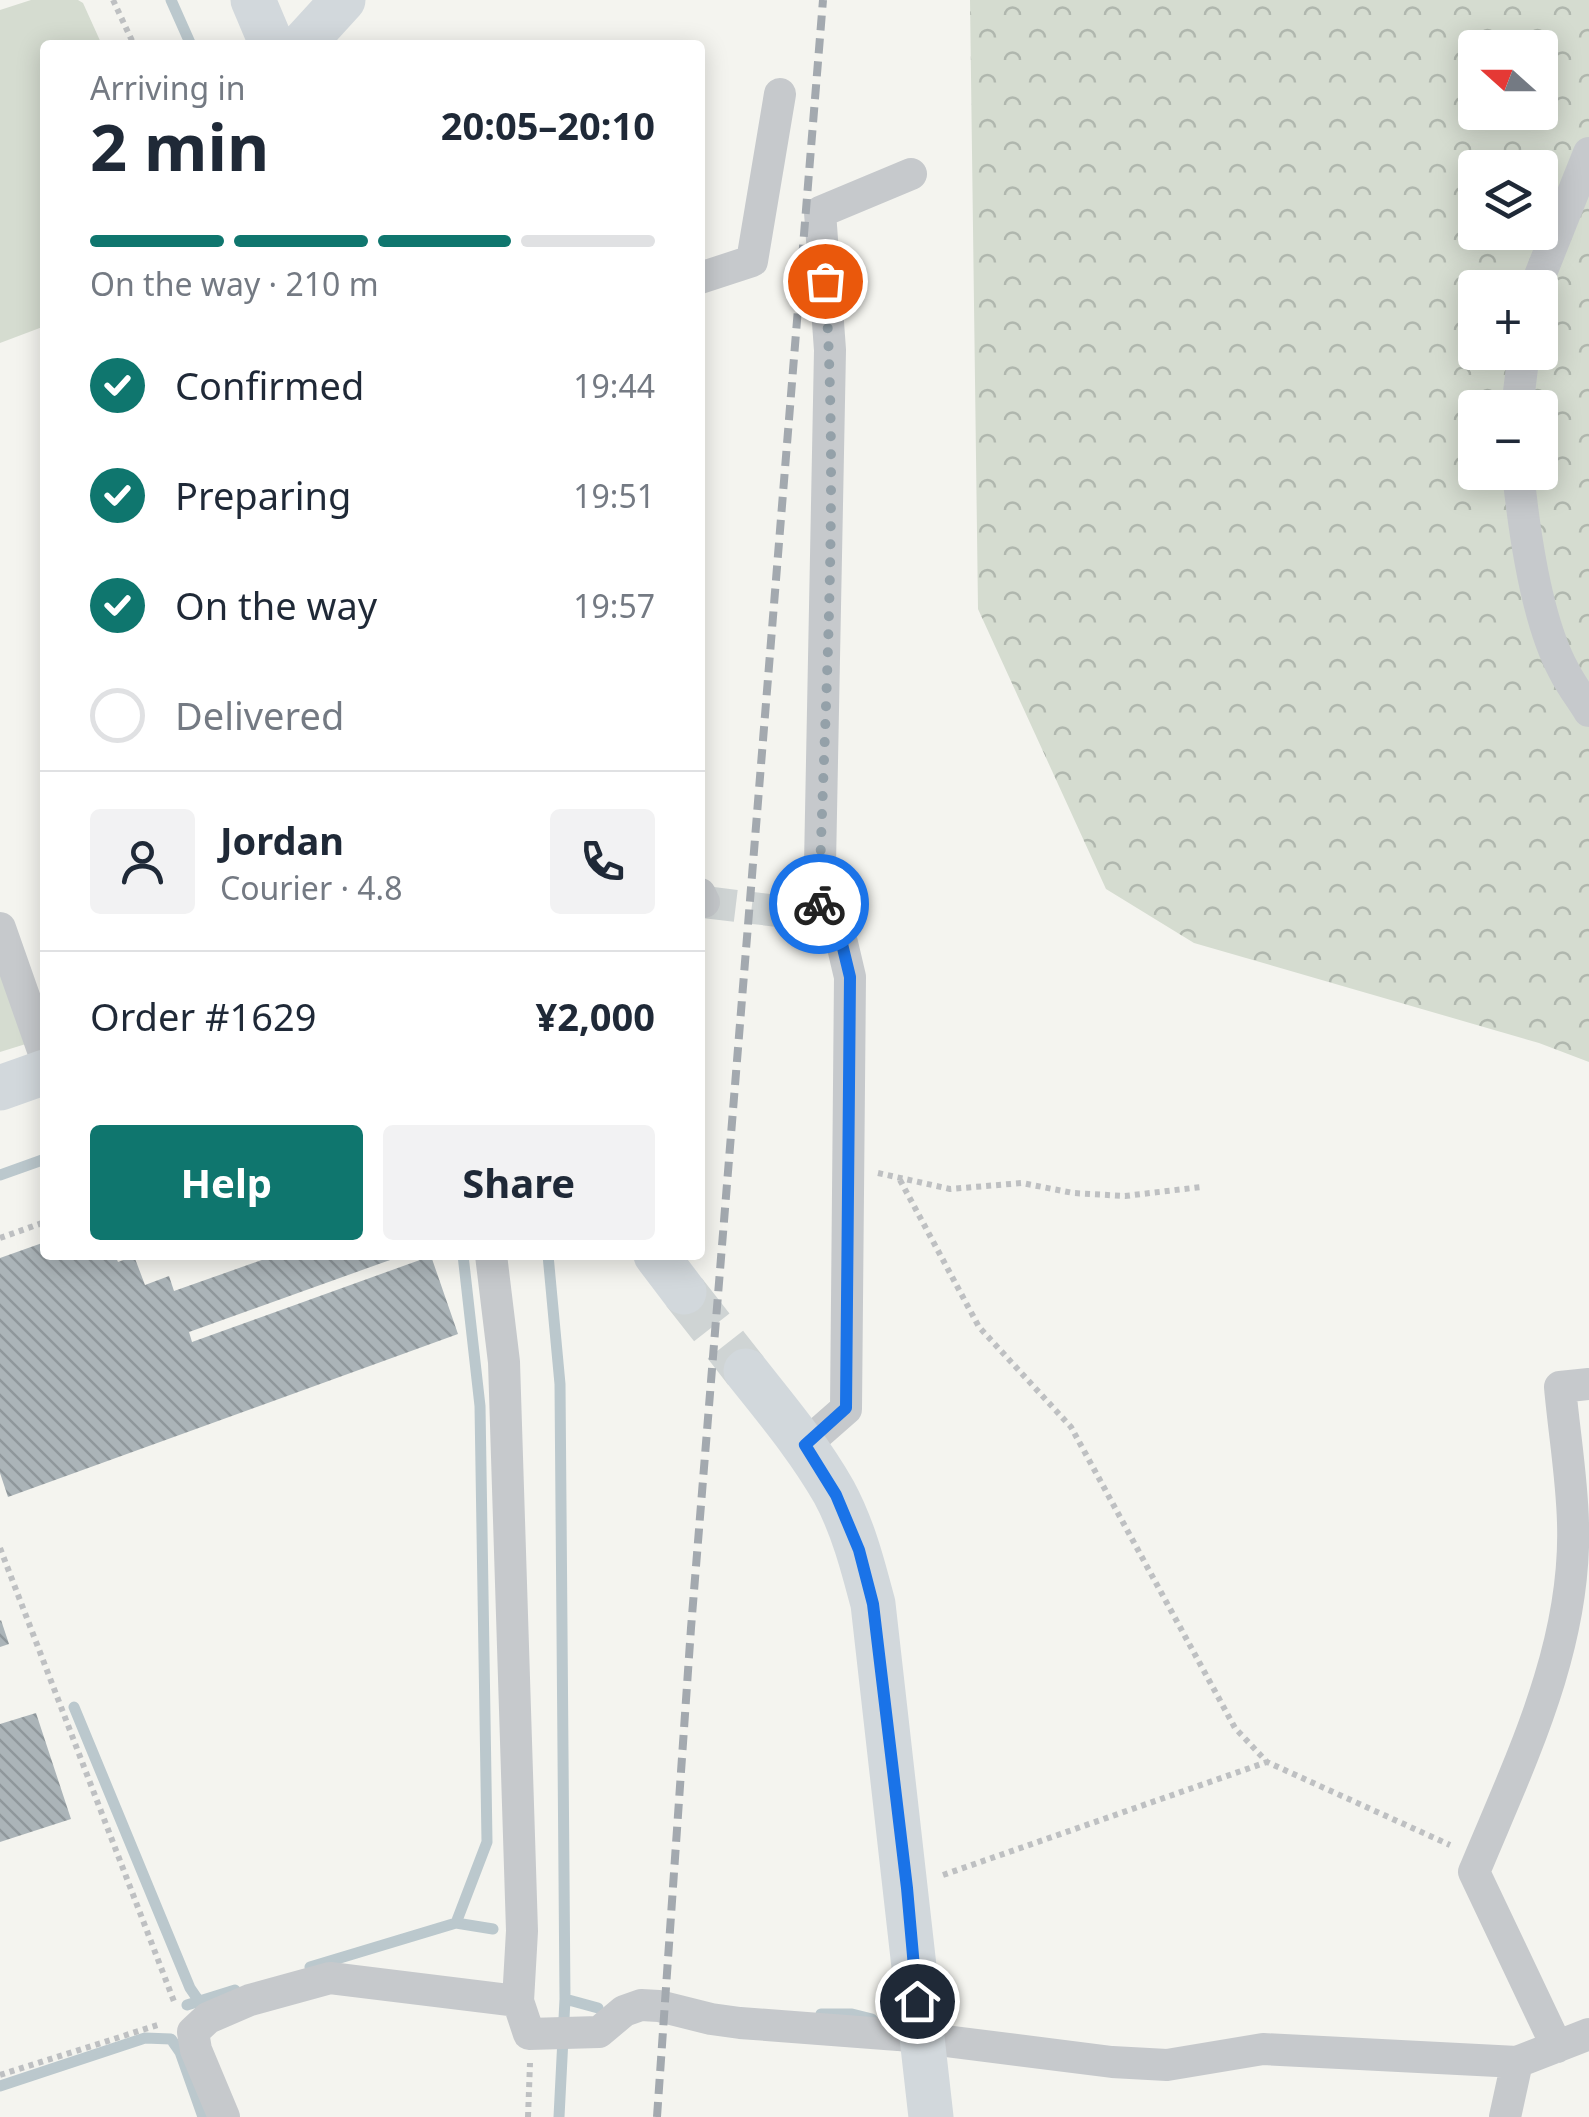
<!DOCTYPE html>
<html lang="en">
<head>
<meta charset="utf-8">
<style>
  :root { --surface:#fff; --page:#f2f2f3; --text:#1f2937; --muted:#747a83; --line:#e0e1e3; --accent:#0f766e }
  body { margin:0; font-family:"Noto Sans",sans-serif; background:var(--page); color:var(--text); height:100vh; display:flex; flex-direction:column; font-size:38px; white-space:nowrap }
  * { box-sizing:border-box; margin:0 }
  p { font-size:32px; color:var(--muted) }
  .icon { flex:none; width:55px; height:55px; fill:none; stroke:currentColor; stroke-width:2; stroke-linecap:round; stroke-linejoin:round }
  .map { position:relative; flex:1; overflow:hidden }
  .panel { position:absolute; left:40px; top:40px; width:665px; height:1220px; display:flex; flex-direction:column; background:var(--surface); border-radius:10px; box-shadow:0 5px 25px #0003 }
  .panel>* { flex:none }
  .needle { width:65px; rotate:291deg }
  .buttons { position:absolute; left:1458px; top:30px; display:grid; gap:20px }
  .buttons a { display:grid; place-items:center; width:100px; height:100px; border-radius:10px; background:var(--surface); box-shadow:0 5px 25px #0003; font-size:50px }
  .pin { position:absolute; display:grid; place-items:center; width:85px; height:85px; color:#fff; margin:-42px; border:5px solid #fff; border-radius:50%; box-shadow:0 2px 10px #0007 }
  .courier { position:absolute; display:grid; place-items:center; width:100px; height:100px; margin:-50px; border:8px solid #1a73e8; border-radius:50%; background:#fff; color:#222; box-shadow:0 2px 12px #0007 }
  .head em { font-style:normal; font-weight:700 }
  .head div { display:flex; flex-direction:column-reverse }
  .head { display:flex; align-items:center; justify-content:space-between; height:170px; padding:0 50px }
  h1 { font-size:65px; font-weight:700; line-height:75px }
  .bar { display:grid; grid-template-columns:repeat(4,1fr); gap:15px 10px; align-content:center; height:120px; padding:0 50px }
  .bar i { height:12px; border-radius:8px; background:var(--line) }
  .bar .active { background:var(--accent) }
  .bar p { grid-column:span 4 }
  .line { display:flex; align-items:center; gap:25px; padding:0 50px; border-top:2px solid var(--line) }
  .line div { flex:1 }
  .round { display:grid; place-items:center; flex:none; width:105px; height:105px; border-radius:10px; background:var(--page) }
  ol { padding:0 50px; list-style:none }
  li { display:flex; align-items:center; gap:30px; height:110px }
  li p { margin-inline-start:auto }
  li .icon { padding:10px; border-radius:50%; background:var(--accent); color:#fff; stroke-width:4 }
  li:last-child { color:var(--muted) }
  li i { width:55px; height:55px; border:5px solid var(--line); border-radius:50% }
  .primary-button { display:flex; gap:20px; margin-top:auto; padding:20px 50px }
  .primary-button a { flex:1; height:115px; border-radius:10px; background:var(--accent); color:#fff; font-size:40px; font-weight:700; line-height:115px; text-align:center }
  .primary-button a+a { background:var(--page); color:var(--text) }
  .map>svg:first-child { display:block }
  .green { fill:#d5dcd0 }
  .forest { fill:url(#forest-crowns); fill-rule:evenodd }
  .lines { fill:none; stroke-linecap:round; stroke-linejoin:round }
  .stream { stroke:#bbc8cd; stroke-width:11 }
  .building { fill:url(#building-back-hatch) }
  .street-tunnel { stroke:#cfd4d4; stroke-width:32; stroke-dasharray:32 16; stroke-linecap:butt }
  .secondary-tunnel { stroke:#cfd4d4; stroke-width:45; stroke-dasharray:45 22; stroke-linecap:butt }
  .path { stroke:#bec0c2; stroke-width:6; stroke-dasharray:5 5; stroke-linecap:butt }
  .street { stroke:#c6c9cc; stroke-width:32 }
  .secondary { stroke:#d2d8dc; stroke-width:45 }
  .rail { stroke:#a3a9af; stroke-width:8; stroke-dasharray:15 8; stroke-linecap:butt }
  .done { stroke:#94a1a9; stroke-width:10; stroke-dasharray:0 18 }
  .route { stroke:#1a73e8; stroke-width:12 }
</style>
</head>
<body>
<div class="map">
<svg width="1589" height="2117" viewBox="0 0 1589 2117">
  <defs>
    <pattern id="forest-crowns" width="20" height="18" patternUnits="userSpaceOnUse" patternTransform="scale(2.5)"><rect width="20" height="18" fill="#d5dcd0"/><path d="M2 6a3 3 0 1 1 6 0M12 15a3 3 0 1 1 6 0" fill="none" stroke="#b0b7ae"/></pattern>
    <pattern id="building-back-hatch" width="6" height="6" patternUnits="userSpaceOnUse" patternTransform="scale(2.5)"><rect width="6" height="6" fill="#abb4b8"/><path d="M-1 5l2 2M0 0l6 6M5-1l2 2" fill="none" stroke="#8f979b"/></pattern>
  </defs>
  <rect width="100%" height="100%" fill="#f4f4ef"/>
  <path class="green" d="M31,0H78L83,3L102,45H45V326L0,343V10Z
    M0,962L29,1043L0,1052Z"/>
  <path class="forest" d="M970,0H1589V1062L1539,1043L1194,943L1106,889L978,609ZM1475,48H1540V112H1475ZM1475,168H1540V232H1475ZM1475,288H1540V352H1475ZM1475,408H1540V472H1475Z"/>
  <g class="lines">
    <path class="stream" d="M171,0L191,45
      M0,1175L45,1159
      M548,1255L560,1384L565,1999L559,2117
      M74,1707L190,1988L201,2004
      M456,1923L493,1929
      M310,1967L456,1923L487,1842L480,1406L463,1255
      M565,1999L598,2008
      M187,2005L235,1990
      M821,2014H852L872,2019
      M0,2086L145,2038L171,2039L180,2052L203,2117"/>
  </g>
  <path class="building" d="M45,1242V1255H115L118,1262L134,1256L145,1285L169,1276L174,1291L276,1255H404L189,1332L192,1342L431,1256L458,1334L8,1497L0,1473V1258Z
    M1,1620L9,1644L0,1647V1621Z
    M36,1713L71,1819L0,1842V1724Z"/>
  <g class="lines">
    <path class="street-tunnel" d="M704,902L795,913"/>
    <path class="secondary-tunnel" d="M684,1292L746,1371"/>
    <path class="path" d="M113,0L134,45
      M878,1173L950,1189L1022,1183L1073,1193L1125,1196L1201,1187
      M900,1180L979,1327L1071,1427L1235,1728L1267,1762L1450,1845
      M0,1238L45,1222
      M0,1548L175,2004
      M943,1875L1267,1762
      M0,2075L161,2024
      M528,2117L530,2063"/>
    <path class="street" d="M700,278L752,261L780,94
      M1535,288L1589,153
      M1517,408L1524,352
      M1518,472C1524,530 1536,620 1564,671C1571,685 1581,698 1589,711
      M700,894L704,902
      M795,913L819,916L842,943L850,977L846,1409L805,1445
      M819,916L830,350L820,212L911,174
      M0,928L45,1056
      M491,1255L504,1362L522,1931L518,2001L529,2034L599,2032L624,2011L641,2005L659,2006L711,2019L740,2023L898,2035L1112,2062L1167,2065L1263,2049L1517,2062L1589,2034
      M1557,2047L1474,1872C1520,1761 1577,1647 1573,1523C1572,1478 1564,1432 1560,1387L1589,1384
      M224,2117L196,2050L193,2032L208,2018L250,2000L330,1978L518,2001
      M1505,2117L1517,2062"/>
    <path class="secondary" d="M253,0L272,45
      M302,45L343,0
      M0,1088L45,1072
      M656,1255L684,1292
      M746,1371C777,1410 809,1448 834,1492C853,1527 863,1566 873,1604L931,2117"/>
    <path class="rail" d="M657,2117L691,1628L823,0"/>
  </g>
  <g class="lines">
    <path class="done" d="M819,904C825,697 839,488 825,281"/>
    <path class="route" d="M819,904V916L842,944L850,977L846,1408L805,1445L836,1495L859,1550L873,1604L907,1888L917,2001"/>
  </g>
</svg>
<div class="buttons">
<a><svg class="needle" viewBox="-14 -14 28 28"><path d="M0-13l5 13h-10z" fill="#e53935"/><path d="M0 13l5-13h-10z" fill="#747a83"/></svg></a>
<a><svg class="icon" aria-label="layers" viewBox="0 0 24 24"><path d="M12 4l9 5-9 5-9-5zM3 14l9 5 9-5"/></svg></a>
<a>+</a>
<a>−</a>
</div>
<div class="pin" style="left:825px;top:281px;background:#ea580c"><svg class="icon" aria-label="bag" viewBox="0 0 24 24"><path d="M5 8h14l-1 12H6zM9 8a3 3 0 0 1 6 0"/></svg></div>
<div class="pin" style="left:917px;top:2001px;background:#1f2937"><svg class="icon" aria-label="home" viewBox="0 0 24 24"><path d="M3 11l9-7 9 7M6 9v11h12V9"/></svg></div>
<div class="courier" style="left:819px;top:904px"><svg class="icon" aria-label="bike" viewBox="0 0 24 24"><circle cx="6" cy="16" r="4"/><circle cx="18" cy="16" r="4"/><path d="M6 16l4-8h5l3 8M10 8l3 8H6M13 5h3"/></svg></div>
<section class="panel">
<div class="head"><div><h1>2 min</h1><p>Arriving in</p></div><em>20:05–20:10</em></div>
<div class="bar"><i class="active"></i><i class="active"></i><i class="active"></i><i></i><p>On the way · 210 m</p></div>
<ol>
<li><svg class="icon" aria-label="check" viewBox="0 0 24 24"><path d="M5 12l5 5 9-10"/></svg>Confirmed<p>19:44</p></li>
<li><svg class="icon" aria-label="check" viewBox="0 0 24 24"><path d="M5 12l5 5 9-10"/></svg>Preparing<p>19:51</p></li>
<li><svg class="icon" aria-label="check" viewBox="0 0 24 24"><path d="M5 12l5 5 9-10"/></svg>On the way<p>19:57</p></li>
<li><i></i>Delivered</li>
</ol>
<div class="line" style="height:180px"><a class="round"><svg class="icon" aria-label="person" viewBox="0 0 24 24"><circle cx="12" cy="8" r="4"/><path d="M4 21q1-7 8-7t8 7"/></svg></a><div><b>Jordan</b><p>Courier · 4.8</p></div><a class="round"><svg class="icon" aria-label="phone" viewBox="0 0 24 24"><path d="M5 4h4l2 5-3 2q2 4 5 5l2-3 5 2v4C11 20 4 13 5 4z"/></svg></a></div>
<div class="line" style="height:130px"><div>Order #1629</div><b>¥2,000</b></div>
<div class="primary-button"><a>Help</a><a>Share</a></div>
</section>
</div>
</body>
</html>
